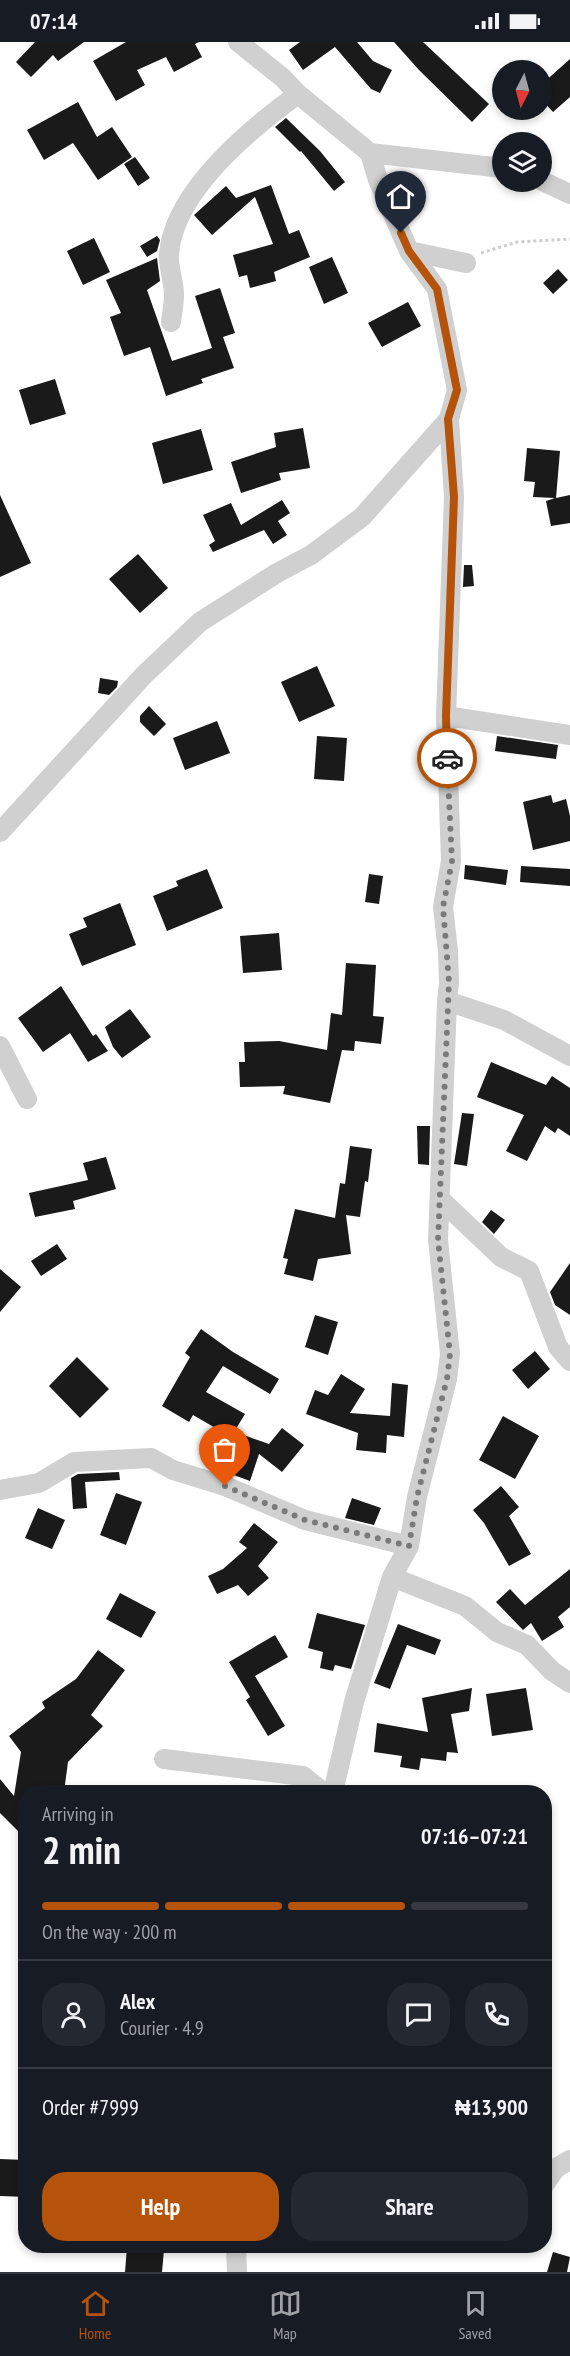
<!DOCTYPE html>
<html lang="en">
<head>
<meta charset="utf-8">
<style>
  :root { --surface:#171b24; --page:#242831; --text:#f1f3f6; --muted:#9ea1a6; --line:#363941; --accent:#b45309 }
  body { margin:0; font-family:"PT Sans Narrow",sans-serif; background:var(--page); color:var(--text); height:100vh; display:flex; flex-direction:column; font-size:22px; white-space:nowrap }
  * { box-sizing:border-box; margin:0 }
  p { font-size:20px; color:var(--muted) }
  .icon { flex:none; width:33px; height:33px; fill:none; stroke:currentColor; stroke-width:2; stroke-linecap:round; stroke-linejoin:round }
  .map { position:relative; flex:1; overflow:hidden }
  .side { position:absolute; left:18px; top:1743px; width:534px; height:468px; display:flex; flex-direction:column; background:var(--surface); border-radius:24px; box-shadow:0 3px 9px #0003 }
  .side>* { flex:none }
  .needle { width:39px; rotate:186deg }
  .buttons { position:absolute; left:492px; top:18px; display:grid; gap:12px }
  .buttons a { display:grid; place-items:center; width:60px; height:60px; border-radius:50%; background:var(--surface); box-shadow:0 3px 9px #0003; font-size:30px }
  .pin { position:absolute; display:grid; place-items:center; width:51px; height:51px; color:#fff; margin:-62px -26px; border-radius:50% 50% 50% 0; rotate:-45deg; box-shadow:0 0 6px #0007 }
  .pin .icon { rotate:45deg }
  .courier { position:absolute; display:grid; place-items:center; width:60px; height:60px; margin:-30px; border:4px solid #b45309; border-radius:50%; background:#fff; color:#222; box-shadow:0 2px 8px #0007 }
  .summary em { font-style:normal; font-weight:800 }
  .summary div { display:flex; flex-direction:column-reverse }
  .summary { display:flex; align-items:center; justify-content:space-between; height:102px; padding:0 24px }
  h1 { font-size:39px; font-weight:800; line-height:45px }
  .bar { display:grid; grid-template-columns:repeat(4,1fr); gap:9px 6px; align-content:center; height:72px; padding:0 24px }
  .bar i { height:8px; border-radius:4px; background:var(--line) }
  .bar .on { background:var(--accent) }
  .bar p { grid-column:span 4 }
  .line { display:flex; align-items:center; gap:15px; padding:0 24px; border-top:2px solid var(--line) }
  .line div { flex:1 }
  .round { display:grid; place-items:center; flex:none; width:63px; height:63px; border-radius:24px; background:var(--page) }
  .primary-button { display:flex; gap:12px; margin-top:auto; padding:12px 24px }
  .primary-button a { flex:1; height:69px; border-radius:24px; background:var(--accent); color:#fff; font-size:24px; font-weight:800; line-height:69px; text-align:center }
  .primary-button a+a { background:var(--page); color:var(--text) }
  .status { display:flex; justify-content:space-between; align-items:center; height:42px; padding:0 30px; background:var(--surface); direction:ltr }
  .status svg { height:16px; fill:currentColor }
  .menu { display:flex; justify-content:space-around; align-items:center; height:84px; border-top:2px solid var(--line); background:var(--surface); font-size:16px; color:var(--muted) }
  .menu a { display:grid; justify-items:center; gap:3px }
  .menu .on { color:var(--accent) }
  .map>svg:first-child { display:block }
  .building { fill:#1a1a1a }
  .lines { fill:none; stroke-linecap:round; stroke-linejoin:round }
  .path { stroke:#cdcdcd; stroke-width:3; stroke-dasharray:3 3; stroke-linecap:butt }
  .minor { stroke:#d0d0d0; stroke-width:20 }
  .done { stroke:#7a7a7a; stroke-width:6; stroke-dasharray:0 10.8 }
  .route { stroke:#b45309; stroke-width:8 }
</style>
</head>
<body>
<div class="status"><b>07:14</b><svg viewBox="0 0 49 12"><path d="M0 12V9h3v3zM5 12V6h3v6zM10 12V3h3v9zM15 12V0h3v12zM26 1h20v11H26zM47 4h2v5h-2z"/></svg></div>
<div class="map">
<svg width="570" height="2230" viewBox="0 0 570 2230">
  <rect width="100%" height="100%" fill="#fff"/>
  <path class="building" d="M35,0H84L58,19L53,13L31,35L16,20Z
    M126,0H199L195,2L202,15L174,30L166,15L137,28L145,43L116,59L93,19Z
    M300,0H357L373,19L392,28L380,51L371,47L335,5L303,28L289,8Z
    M394,0H423L489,62L472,80L419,28Z
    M570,17V55L553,70L542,58V42Z
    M78,60L97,95L112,85L132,115L98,138L73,101L44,118L27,88Z
    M286,76L320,109L345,140L334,149L301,109L300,110L275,85Z
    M135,115L150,136L138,144L124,122Z
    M271,143L289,192L299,188L310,215L274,230L276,239L250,246L247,233L239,235L233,213L273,202L255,155L212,193L194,173L226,144L236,156Z
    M157,194L160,198L157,209L147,215L140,204Z
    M94,196L110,230L83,243L67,209Z
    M332,215L348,251L324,262L309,225Z
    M157,216L160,239L147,248L172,319L212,306L195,254L220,246L235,291L223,295L234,326L201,337L203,341L166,354L150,305L124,314L110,275L121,271L106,238Z
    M558,227L568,238L553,252L543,241Z
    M408,260L421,284L382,305L368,281Z
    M55,337L66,372L30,383L19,348Z
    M303,386L310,426L279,431L281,438L241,451L231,420L276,405L274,391Z
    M201,387L213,428L163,442L152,401Z
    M527,406L560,409L556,456L570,453V481L551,484L546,459L555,456L533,455L535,440L524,439Z
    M0,453L31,521L0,535Z
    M282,458L290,471L278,479L287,493L273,502L264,488L213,510L209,503L215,499L203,473L231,461L241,483Z
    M138,512L168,546L140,571L109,537Z
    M464,523H472L474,544L463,545Z
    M317,624L335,664L299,680L281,640Z
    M100,636L118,639L117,645L109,653L98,651Z
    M149,664L166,682L154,694L140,680V674Z
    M217,679L230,711L185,728L173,696Z
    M317,694L347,696L344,739L314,737Z
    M497,694L558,703L556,717L495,709Z
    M551,753L553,761L566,757L570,774V799L533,808L523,760Z
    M465,823L508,828L506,843L464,837Z
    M521,824L570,827V844L520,840Z
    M207,827L223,866L167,889L153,854L178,844L176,839Z
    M369,832L383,834L379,862L365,860Z
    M120,861L136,903L82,924L69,892L87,885L83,876Z
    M279,891L282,928L243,931L240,894Z
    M346,921L376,923L373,974L384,975L381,1002L355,999L354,1009L342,1008L330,1061L283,1052L285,1044L240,1045L239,1020H245L244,1000L279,999L327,1008L331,971L342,973Z
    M61,944L93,994L96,992L108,1009L88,1020L70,991L43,1010L18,976Z
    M130,967L151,995L122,1016L113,1005L105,985Z
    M491,1020L546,1043L552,1034L570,1046V1094L558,1086L555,1091L545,1084L527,1119L506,1109L524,1073L477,1055Z
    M462,1071L474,1072L467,1124L454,1122Z
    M417,1084H430L429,1123L418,1122Z
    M350,1104L372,1107L368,1140L365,1139L360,1175L346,1173L351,1212L318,1217L313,1239L284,1232L288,1217L283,1216L295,1167L335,1176L340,1141L345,1142Z
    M106,1115L116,1147L73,1159L75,1167L35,1175L29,1151L88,1138L83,1121Z
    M491,1168L505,1178L494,1192L482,1180Z
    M57,1202L67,1217L41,1234L31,1219Z
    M570,1221V1273L555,1263L550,1250Z
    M0,1227L21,1245L0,1270Z
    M315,1273L338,1280L328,1313L305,1305Z
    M201,1287L233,1310L279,1337L270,1352L223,1324L206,1350L245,1372L231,1395L193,1373L189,1380L162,1364L190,1315L185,1311Z
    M535,1309L550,1327L528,1347L512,1328Z
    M77,1315L109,1347L80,1376L49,1344Z
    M341,1332L365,1347L350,1371L390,1374L392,1341L408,1343L404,1395L387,1393L386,1411L356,1408L358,1391L306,1372L315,1348L328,1353Z
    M503,1374L539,1394L515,1437L479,1418Z
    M282,1386L304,1403L282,1430L259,1412L250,1439L231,1432L243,1400L234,1392L235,1390L269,1402Z
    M119,1430L120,1438L85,1440L87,1466L73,1467L71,1436L78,1432Z
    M501,1444L519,1465L509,1474L531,1512L509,1524L484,1481L473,1468Z
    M116,1451L142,1460L126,1503L100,1493Z
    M352,1456L381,1466L374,1483L345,1476Z
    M38,1466L65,1478L52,1507L25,1496Z
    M254,1481L278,1500L258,1524L269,1536L248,1554L238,1543L217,1552L208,1534L223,1527L247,1506L239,1500Z
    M570,1527V1565L558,1575L564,1585L542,1599L531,1581L523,1588L496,1560L510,1547L525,1563Z
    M120,1551L156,1570L141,1596L106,1577Z
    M317,1571L365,1583L351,1627L335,1623L333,1629L320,1626L323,1610L308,1606Z
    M398,1582L441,1598L435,1613L407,1603L390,1647L374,1641Z
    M275,1593L288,1615L255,1634L285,1684L268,1694L246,1658L250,1655L229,1620Z
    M98,1608L125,1628L91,1673L103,1684L68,1720L64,1750H26V1797L0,1771V1737L14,1754L21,1710L9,1694L45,1666L42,1660L76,1637Z
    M472,1646L469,1669L451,1672L458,1711L447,1710L446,1719L421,1716L419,1728L400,1725L402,1714L374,1710L377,1681L428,1690L422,1656Z
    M526,1646L533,1688L492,1694L486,1652Z
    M0,2117L26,2118V2155L0,2154Z
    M127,2205L164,2208L162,2230H125Z
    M553,2210L570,2215L567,2230H547Z"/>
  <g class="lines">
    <path class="path" d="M481,211L517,200L570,197"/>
    <path class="minor" d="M238,0L283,36L298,52L370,111L378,138L409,209L437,247L457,348L449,377L454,455L446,674L451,819L443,865L448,909L449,941L447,959L438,1198L450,1312L447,1337L417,1455L409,1504L392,1535L354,1660L333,1750
      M370,111L502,126
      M542,139L570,152
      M409,209L466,221
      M171,280C172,271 174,262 174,253C174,239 168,225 169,212C174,149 250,87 298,52
      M446,674L570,693
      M0,790L144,633L200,580L277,531L311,513L362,475L449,377
      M447,959L504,978L570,1014
      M0,1004L27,1057
      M440,1157L501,1215L529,1229L558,1305L570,1319
      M0,1448L39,1441L74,1420L151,1416L173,1428L225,1444L305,1478L409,1504
      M392,1535L465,1564L497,1590L527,1603L552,1629L570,1641
      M164,1717L303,1734L323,1750
      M544,2143L556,2126L570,2118
      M236,2204L237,2230"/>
  </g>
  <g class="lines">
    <path class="done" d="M225,1444L305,1478L409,1504L417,1455L447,1337L450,1312L438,1198L449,940L443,865L452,819L447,716"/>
    <path class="route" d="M401,191L409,209L437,247L457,348L448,377L454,455L446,674L447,716"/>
  </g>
</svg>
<div class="buttons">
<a><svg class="needle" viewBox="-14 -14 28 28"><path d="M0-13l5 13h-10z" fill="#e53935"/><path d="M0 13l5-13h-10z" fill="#9ea1a6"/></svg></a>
<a><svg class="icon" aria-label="layers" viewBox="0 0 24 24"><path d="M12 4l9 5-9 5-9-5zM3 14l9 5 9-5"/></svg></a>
</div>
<div class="pin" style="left:225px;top:1444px;background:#ea580c"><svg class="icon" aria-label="bag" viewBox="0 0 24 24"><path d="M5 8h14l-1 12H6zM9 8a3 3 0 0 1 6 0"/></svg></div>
<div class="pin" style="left:401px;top:191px;background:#1f2937"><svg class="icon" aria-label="home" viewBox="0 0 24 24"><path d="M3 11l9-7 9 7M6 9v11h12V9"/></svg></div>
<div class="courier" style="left:447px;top:716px"><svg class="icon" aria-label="car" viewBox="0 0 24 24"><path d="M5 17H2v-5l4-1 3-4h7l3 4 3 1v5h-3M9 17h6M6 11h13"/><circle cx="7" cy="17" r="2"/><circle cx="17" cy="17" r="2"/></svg></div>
<section class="side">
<div class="summary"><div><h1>2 min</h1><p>Arriving in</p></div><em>07:16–07:21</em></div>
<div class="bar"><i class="on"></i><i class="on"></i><i class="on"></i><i></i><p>On the way · 200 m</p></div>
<div class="line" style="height:108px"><a class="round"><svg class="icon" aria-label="person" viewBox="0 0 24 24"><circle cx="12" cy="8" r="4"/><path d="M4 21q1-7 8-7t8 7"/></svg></a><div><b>Alex</b><p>Courier · 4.9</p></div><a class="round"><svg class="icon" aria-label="chat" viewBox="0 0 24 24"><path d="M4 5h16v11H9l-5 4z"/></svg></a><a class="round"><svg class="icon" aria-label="phone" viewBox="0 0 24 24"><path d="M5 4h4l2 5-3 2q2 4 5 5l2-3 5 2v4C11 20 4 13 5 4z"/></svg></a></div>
<div class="line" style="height:78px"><div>Order #7999</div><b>₦13,900</b></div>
<div class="primary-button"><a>Help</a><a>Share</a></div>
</section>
</div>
<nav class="menu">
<a class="on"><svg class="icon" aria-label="home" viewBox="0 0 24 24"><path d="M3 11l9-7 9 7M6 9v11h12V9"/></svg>Home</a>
<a><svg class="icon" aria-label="map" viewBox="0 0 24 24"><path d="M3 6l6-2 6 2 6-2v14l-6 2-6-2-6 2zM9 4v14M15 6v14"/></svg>Map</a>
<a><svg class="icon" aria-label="saved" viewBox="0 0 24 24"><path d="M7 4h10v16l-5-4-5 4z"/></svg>Saved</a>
</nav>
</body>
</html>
